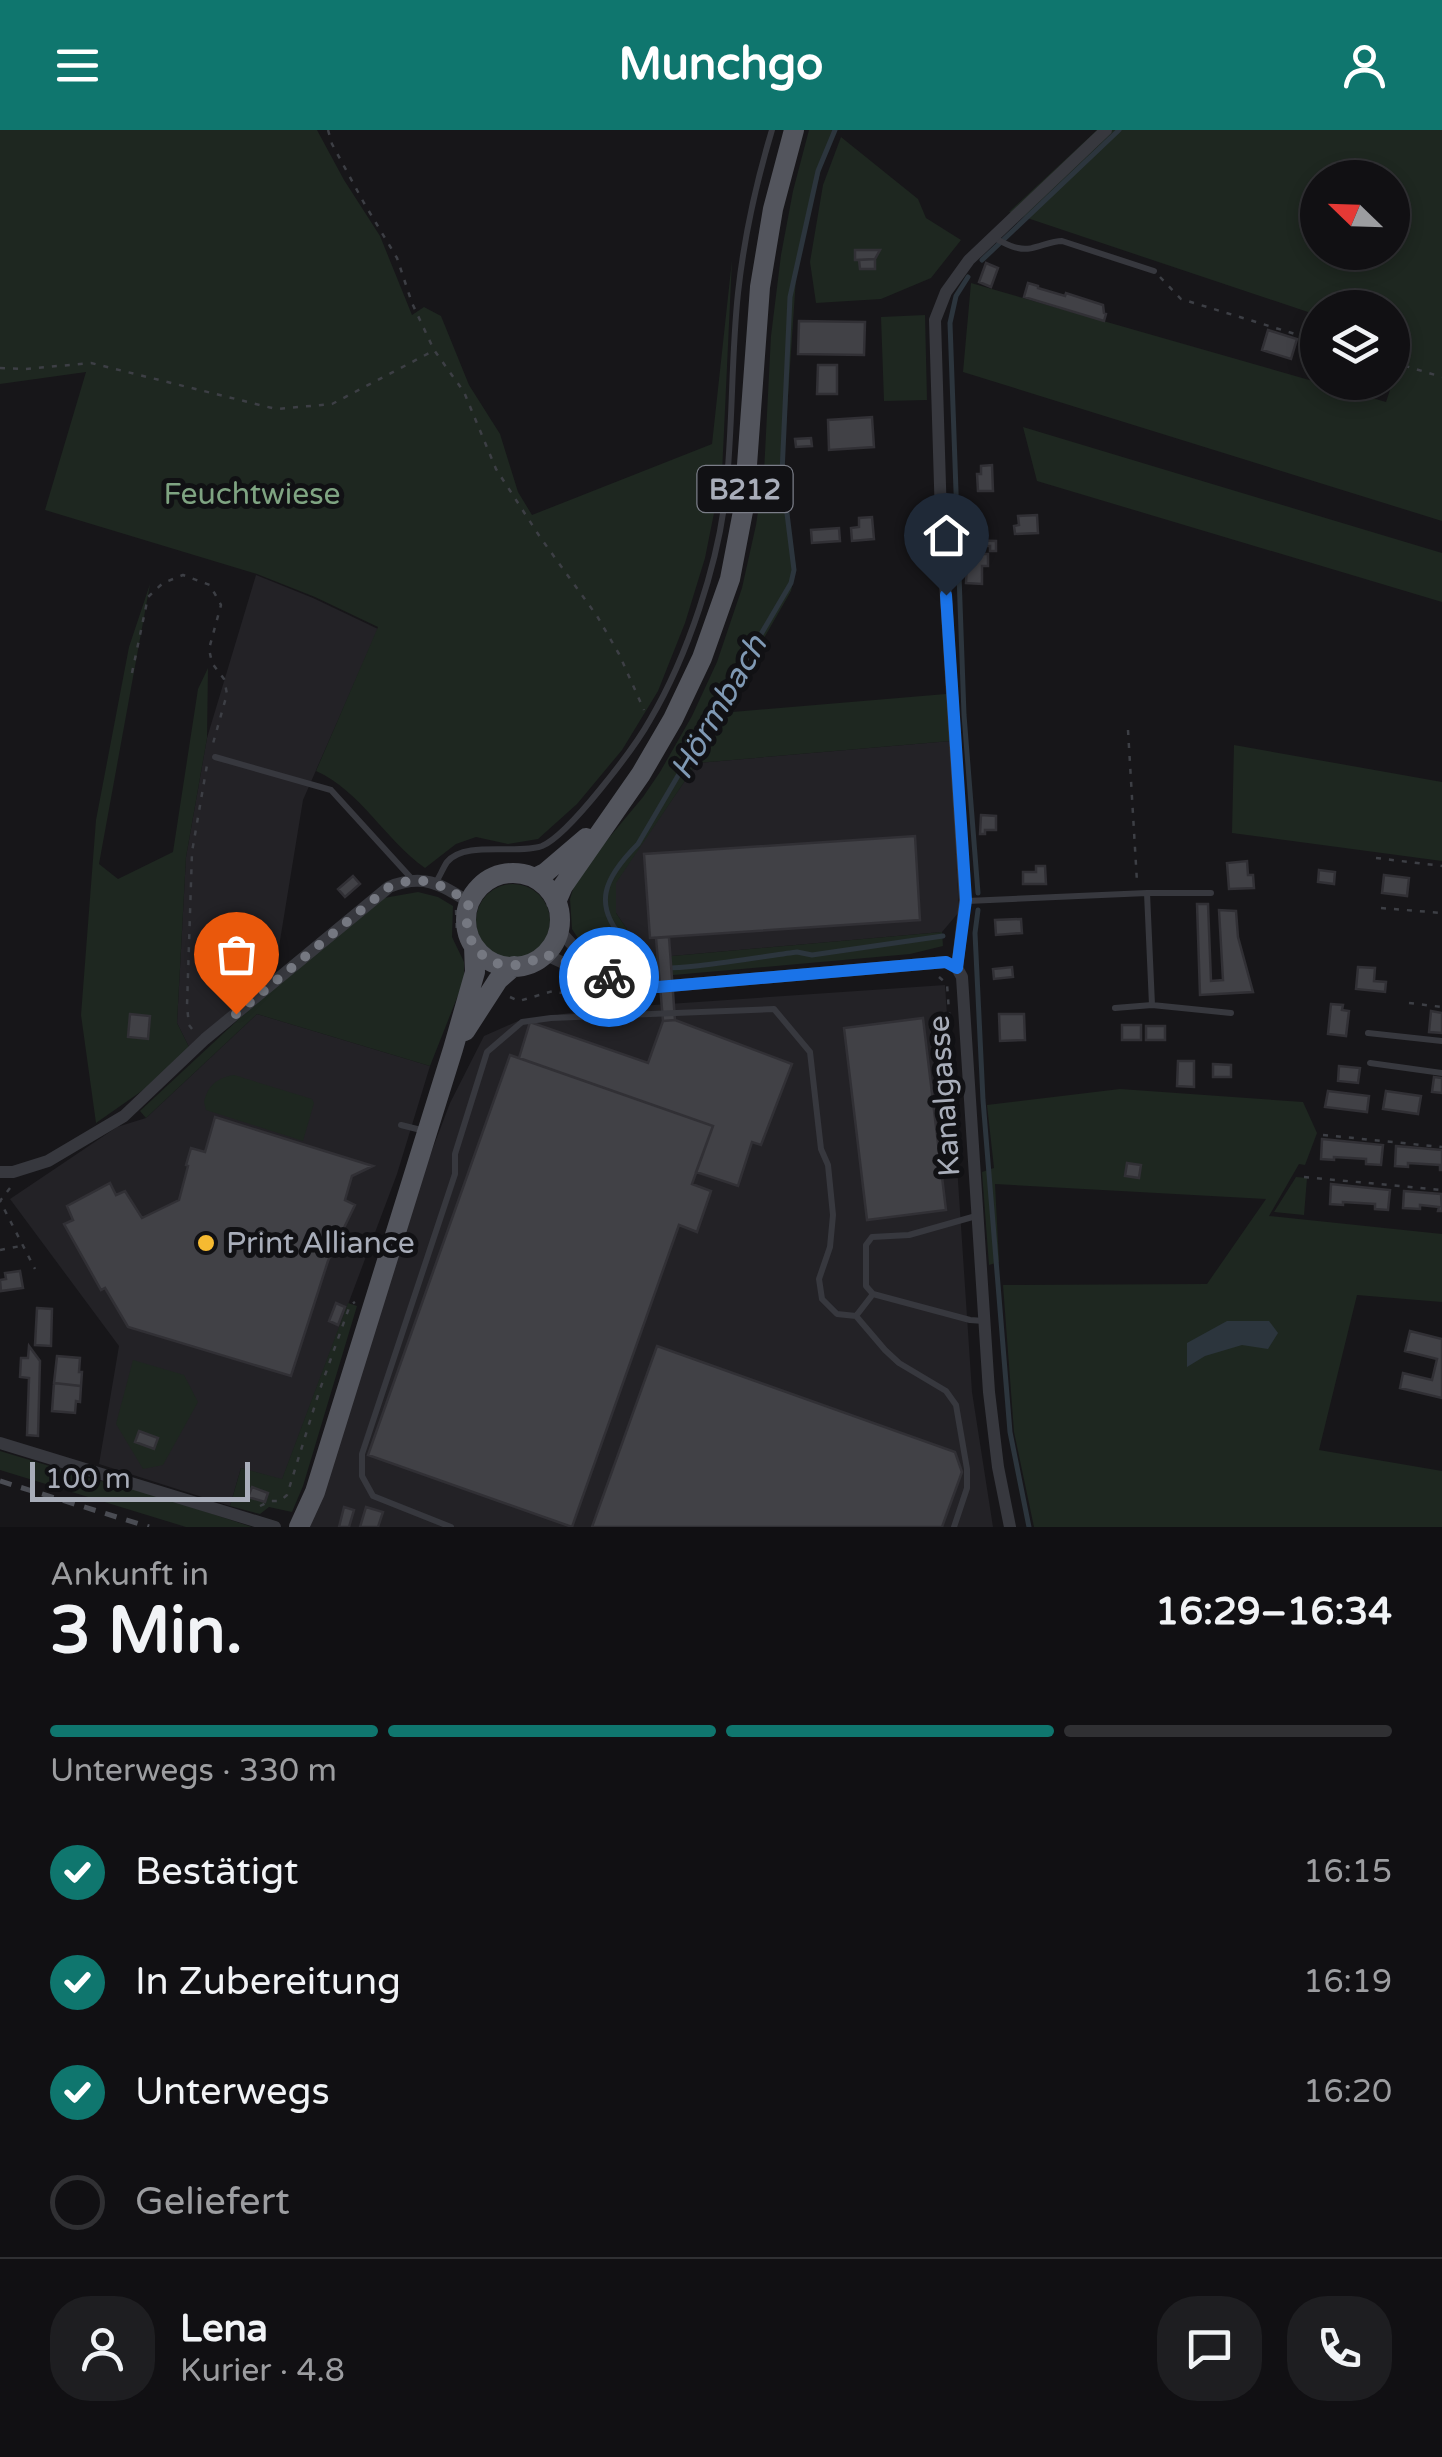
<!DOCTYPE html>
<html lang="de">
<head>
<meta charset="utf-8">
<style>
  :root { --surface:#111013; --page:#1e1e21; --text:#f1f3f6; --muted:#9c9da0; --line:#303033; --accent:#0f766e }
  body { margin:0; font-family:"Varela Round",sans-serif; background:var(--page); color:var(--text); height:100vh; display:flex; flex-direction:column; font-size:38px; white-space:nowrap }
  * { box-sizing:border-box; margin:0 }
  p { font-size:32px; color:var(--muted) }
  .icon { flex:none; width:55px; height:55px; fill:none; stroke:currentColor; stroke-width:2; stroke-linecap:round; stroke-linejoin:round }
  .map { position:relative; height:1397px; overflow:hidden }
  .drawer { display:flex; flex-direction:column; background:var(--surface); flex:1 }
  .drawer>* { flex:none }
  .needle { width:65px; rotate:293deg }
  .tools { position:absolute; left:1300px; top:30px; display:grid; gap:20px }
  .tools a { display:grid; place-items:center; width:110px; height:110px; border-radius:50%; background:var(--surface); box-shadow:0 5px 15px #0003,0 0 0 2px var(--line); font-size:50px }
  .scale { position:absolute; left:30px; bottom:25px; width:220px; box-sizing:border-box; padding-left:10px; border:5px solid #a8adb9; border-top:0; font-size:28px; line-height:35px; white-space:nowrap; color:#a8adb9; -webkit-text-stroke:8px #111114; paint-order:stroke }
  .pin { position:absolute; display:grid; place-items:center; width:85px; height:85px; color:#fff; margin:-102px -42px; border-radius:50% 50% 50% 0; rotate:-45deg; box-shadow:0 0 10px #0007 }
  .pin .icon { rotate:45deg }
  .courier { position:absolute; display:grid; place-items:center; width:100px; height:100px; margin:-50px; border:8px solid #1a73e8; border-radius:50%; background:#fff; color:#222; box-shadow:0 2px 12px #0007 }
  .headline em { font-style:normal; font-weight:700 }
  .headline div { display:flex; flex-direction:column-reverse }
  .headline { display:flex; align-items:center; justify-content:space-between; height:170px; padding:0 50px }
  h1 { font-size:65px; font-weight:700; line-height:75px }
  .bar { display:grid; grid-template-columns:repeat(4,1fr); gap:15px 10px; align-content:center; height:120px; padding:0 50px }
  .bar i { height:12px; border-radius:8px; background:var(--line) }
  .bar .on { background:var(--accent) }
  .bar p { grid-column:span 4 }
  .line { display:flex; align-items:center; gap:25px; padding:0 50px; border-top:2px solid var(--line) }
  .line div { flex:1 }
  .round { display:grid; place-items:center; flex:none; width:105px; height:105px; border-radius:40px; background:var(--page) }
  ol { padding:0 50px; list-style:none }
  li { display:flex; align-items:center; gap:30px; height:110px }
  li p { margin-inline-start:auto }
  li .icon { padding:10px; border-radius:50%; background:var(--accent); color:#fff; stroke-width:4 }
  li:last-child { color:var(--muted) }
  li i { width:55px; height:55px; border:5px solid var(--line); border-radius:50% }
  header { display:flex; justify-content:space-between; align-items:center; height:130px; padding:0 50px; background:var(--accent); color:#fff; font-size:45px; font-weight:700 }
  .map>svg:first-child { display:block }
  .built { fill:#232226 }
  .green { fill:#1e2720; fill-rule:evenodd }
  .water { fill:#2c353d }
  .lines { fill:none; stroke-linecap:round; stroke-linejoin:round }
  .stream { stroke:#2c353d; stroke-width:5 }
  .building { fill:#414146; stroke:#313035; stroke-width:2.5 }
  .path { stroke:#3d3f45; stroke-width:2.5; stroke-dasharray:5 8; stroke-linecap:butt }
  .lane { stroke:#37383e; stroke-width:6 }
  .street { stroke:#37383e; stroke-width:12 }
  .primary { stroke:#53555d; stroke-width:20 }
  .rail { stroke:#4a4c53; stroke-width:5; stroke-dasharray:12 10; stroke-linecap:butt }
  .done { stroke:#757881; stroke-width:10; stroke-dasharray:0 18 }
  .route { stroke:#1a73e8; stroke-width:12 }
  .poi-dot { fill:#f6ba31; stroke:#111114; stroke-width:4 }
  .labels { text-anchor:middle; stroke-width:10; stroke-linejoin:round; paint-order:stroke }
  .shield { fill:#111114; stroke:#7b7e88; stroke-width:2.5 }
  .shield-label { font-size:28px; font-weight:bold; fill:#a8adb9 }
  .park-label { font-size:30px; fill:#7fa482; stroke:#111114 }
  .street-label { font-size:30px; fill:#a8adb9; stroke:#111114 }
  .poi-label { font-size:30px; fill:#a8adb9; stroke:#111114; text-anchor:start }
  .water-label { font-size:32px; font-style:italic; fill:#7f99b4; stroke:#111114 }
</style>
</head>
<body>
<header><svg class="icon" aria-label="menu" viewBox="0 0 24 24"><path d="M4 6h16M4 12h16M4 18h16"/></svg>Munchgo<svg class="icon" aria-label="person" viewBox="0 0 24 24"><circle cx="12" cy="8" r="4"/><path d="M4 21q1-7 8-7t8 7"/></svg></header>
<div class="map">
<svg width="1442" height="1397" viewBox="0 0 1442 1397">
  <rect width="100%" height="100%" fill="#171619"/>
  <path class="built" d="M256,445L313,468L378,499L303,670L276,835L239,873L189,917L177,893L186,727L207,608Z
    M950,611L959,782L942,802L661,827L641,820L616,783L615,753L697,633Z
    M945,855L972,1262L993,1397H310L423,1044L450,973L484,906L518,891L595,879Z
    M257,884L430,936L397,1044L282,1350L241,1338L230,1376L99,1334L119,1216L10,1069L117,997L146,988Z"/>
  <path class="green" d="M0,0H317L344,50L380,106L412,185L424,177L441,186L469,255L500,304L518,362L532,385L712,314L732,130L722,343L705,428L685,493L658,561L622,620L577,674L538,709L508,714L476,707L456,714L425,738C385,710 361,661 316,641L378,497L315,467L257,444L45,380L86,242L0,254Z
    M809,0H836L821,39L797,133L783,341L796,438L791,461L721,583L946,564L950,611L697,633L616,753V783L641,820L661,827L942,802L943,816L910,824L651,847L622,840L581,813L572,799L570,769L577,746L643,667L660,642L692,586L717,532L742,458L756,395L764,342L771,206L781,125L793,61Z
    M1097,0H1442V391L963,242L971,153L1386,272L1405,215L1393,211L1392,178H1318L1317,185L1009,82ZM1318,48H1392V122H1318Z
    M841,7L918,69L926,88L961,110L931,148L881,169L816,173L810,132L823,55Z
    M925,185L927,270L884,271L881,187Z
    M1023,297L1442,423V472L1037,351Z
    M150,454L99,734L118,749L173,722L198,559L208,538L207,608L186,727L177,893L189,917L156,951L96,993L81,885L96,690L129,517Z
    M1234,615L1442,652V731L1232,703Z
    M476 791a37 37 0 1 1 74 0a37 37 0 1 1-74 0Z
    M418,762L438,767L453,776L452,807L464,832V850L430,936L257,884L146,988L140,981L284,847L378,769Z
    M234,945L312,969L314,973L303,1011L206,980L204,972C208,955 217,948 234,945Z
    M1120,959L1303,972L1317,1003L1305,1035L1299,1034L1269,1086L1442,1104V1172L1357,1165L1319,1320L1442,1341V1397H1034L1014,1302L1003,1155L1207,1154L1266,1069L995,1054L999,1132L989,1135L982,1042L994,1038L987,975Z
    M1296,1047L1307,1048L1304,1085L1274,1082Z
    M348,1173L357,1176L303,1356L292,1382L269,1377L260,1384L230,1376L241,1338L282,1349Z
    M133,1230L184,1245L198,1272L163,1335L143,1339L116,1294Z
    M0,1321L96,1350L131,1357L252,1397H186L0,1340Z"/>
  <path class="water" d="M1227,1191H1269L1278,1203L1268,1219L1242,1215L1205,1226L1187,1237V1213Z"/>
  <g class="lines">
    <path class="stream" d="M835,0L818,41L790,167L782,343L794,440L791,453L638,714C605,747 590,775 627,813C633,819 641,832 649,836C666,844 771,825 797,822L812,825L943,806
      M982,130L1119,0
      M968,147L956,166L950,193L964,585L978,763
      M978,780L975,803L983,970L1010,1302L1029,1397"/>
  </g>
  <path class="building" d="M855,120H880L875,129L855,130Z
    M875,129V139H860L859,130Z
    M986,133L998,138L991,157L979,152Z
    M1028,153L1038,156V158L1065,166L1066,163L1103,175L1104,183L1106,184L1104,191L1024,167Z
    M799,191L865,192L864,225L798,224Z
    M1268,200L1297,209L1291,229L1262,220Z
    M818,235H837V264H817Z
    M872,287L874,317L829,320L828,290Z
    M811,308L812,316L796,317L795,309Z
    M992,335L993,361H978L977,344H981V336Z
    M1037,385L1038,403L1015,404L1014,396L1019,395L1018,386Z
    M872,387L874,409L852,411L851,398L859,397V388Z
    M839,398L840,411L812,413L811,400Z
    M968,410L996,411V421H990V416H983V424H988V436H982V454L966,453L967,433L959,432V423L967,424Z
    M981,685L996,686V700H985V704H980Z
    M915,706L920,790L650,808L644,724Z
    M1247,731L1248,745H1253L1254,758L1229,759L1227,733Z
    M1036,736H1045L1046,754H1023V742H1036Z
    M1319,740L1335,742L1334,754L1318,752Z
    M1384,745L1409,748L1407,766L1382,763Z
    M353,746L360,754L345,767L338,759Z
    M1197,774H1208L1211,851L1223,850L1219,780L1236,781L1238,807L1253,862L1200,865Z
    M1021,789L1022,803L996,805L995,790Z
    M669,807L675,890L663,891L656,808Z
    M1012,837L1013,847L994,849L993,839Z
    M1358,837L1375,838L1374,851L1386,852L1385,862L1356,859Z
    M1331,874L1343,875L1342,880L1349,881L1346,906L1328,904Z
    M1431,881L1442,883V903L1429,902Z
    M130,884L150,886L148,909L128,907Z
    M999,884H1024L1025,910L1000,911Z
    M923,888L946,1080L867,1090L844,898Z
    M675,890L792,934L761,1015L752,1012L738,1056L696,1042L713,996L519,928L530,892L648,933L663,891Z
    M1122,895H1141V910H1122Z
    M1146,896H1165V910H1146Z
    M510,925L713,996L692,1054L711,1061L710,1064L697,1102L679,1095L572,1397L368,1325Z
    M1178,931H1194V957L1177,956Z
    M1213,934L1231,935V947H1213Z
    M1339,936L1360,938L1358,953L1338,951Z
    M1434,947L1442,948V963L1432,962Z
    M1328,961L1369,966L1367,982L1325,977Z
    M1386,961L1421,966L1418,984L1383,979Z
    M215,987L373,1036L352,1046L345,1070L355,1075L328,1131L291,1246L128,1197L105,1158L101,1160L64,1094L73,1090L67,1076L110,1053L116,1065L125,1061L142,1088L179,1070L188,1036L186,1035L191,1018L205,1022Z
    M1322,1009L1383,1015L1381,1035L1366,1034V1029L1334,1027V1030L1321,1029Z
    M1396,1016L1442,1020V1040H1440V1035L1408,1033V1037L1395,1036Z
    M1127,1033L1141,1035L1139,1048L1125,1046Z
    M1331,1054L1390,1060L1388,1080L1375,1079V1074L1343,1072V1075L1330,1074Z
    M1404,1061L1441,1064L1442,1081H1438L1439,1077L1420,1075V1079L1403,1078Z
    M20,1141L23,1158L1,1161L0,1150L6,1149L5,1143Z
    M336,1173L345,1177L338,1195L329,1191Z
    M37,1178L52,1179L51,1216L35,1215Z
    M1410,1201L1442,1209V1268L1400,1258L1403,1243L1432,1250L1437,1229L1405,1221Z
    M29,1216L40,1231L38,1306L27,1305L29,1248L20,1247L21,1228H28Z
    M657,1216L955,1322L962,1342L942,1397H592Z
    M57,1226L80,1228L79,1242H82L81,1256L54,1253Z
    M54,1253L81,1256L80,1272L76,1271L75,1283L52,1281Z
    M139,1301L158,1308L154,1319L135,1312Z
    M252,1357L268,1363L265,1372L248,1367Z
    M344,1377L354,1380L349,1397H339Z
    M366,1377L383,1382L378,1397H360Z"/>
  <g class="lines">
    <path class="path" d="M328,0L332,14L364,73L397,128L412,173L434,220L464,262L496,339L540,407L597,486L619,524L644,580
      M1160,147L1181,169L1318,211
      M1392,232L1442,247
      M0,238L25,239L91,233L276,279L332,274L433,221
      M132,543L148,467L163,453L183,445L210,455L221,475L209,519L212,533L224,549L227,564L212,617
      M1128,600L1137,752
      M1376,728L1442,736
      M1381,778L1442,783
      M456,780L457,806
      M939,847L947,854L954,950
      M510,867L519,871L553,861L613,874
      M1409,873L1442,877
      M192,899L189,895L187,876L192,722L207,635
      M1323,1005L1442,1017
      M1304,1047L1442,1060
      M10,1058L0,1071L35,1139
      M0,1120L21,1116
      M260,1376L270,1371H280L287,1365L319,1262L350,1175L355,1172"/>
    <path class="lane" d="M994,108C1001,111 1010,117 1018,118C1033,122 1047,111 1062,111L1154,141
      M215,627L331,660L412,749
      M436,752C440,746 443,738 447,732C465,710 517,725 542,716C569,705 635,617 650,590C687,527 719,433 726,360C733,295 731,228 738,163C744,108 756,53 772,0
      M1147,763L1152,875L1231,883
      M967,771L1147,763H1211
      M1115,878L1152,875
      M1368,903L1442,911
      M1370,933L1442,943
      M401,995L425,1001
      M976,1086L909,1105L872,1107L866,1115V1156L873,1164L970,1190L984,1191
      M856,1186L885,1220L899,1233L946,1261L956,1275L967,1339V1358L954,1397
      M451,1397L373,1366L362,1346V1324L455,1044V1024L487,922L522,892L551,888L774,879L810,922L821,1019L828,1035L833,1085L830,1117L819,1149L822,1169L837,1184L856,1186L873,1164"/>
    <path class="street" d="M558,799L576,819L601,834L610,847
      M544,824L592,846L610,847L640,856L658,857L946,832L957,838
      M0,1042H13L48,1031L124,986L205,909L389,757C423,743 440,754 469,772
      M0,1313L275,1397
      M1010,1397L998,1337L989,1262L962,847L957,838L965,771L941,388L935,190L946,162L969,130L1106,0"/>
    <path class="primary" d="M466 790a47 47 0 1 1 94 0a47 47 0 1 1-94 0Z
      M535,748L545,743L586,708
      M556,772L563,756L641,644L673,589L702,528L730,449L744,376L760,157L773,79L794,0
      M465,901L498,850L514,836
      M299,1397L315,1362L453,919L475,842L474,816"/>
    <path class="rail" d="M0,1351L149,1397"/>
  </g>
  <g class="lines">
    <path class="done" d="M236,884L389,757C423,743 440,754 469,772C456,823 503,853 544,824L562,830L592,846L609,847"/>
    <path class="route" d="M609,847L640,856L658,857L946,832L957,838L966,770L946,465"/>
  </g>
  <circle class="poi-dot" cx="206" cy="1113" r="10"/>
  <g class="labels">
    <rect class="shield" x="697.5" y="336" width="95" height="46" rx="8"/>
    <g class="shield-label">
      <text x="745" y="369">B212</text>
    </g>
    <g class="park-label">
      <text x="252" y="374">Feuchtwiese</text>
    </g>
    <g class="street-label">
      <text transform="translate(944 966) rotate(-94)" y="10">Kanalgasse</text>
    </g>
    <g class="poi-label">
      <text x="226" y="1123">Print Alliance</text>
    </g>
    <g class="water-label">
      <text transform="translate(718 577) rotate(-60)" y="11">Hörmbach</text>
    </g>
  </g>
</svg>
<div class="tools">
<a><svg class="needle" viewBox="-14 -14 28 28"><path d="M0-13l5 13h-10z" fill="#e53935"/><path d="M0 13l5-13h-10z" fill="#9c9da0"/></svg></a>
<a><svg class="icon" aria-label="layers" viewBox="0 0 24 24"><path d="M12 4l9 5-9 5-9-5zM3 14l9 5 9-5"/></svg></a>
</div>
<div class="scale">100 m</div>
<div class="pin" style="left:236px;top:884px;background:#ea580c"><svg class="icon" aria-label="bag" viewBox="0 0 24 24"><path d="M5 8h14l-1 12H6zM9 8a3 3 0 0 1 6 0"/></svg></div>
<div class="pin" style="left:946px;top:465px;background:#1f2937"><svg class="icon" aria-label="home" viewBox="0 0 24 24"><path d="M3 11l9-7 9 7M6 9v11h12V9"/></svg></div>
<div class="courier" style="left:609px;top:847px"><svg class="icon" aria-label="bike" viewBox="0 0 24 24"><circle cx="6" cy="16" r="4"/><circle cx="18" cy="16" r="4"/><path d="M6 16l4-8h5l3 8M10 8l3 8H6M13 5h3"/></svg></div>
</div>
<section class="drawer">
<div class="headline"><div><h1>3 Min.</h1><p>Ankunft in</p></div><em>16:29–16:34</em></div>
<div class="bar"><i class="on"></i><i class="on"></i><i class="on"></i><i></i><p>Unterwegs · 330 m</p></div>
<ol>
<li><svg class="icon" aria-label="check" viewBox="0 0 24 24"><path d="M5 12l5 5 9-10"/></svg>Bestätigt<p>16:15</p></li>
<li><svg class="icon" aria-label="check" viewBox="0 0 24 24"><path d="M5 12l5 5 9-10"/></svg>In Zubereitung<p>16:19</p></li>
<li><svg class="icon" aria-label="check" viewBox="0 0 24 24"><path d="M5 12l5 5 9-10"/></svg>Unterwegs<p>16:20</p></li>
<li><i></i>Geliefert</li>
</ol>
<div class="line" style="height:180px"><a class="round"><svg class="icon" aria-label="person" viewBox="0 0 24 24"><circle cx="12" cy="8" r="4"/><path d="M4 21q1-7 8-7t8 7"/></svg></a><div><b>Lena</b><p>Kurier · 4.8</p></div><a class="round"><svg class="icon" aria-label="chat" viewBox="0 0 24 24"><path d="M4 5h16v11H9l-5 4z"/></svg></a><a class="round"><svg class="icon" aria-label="phone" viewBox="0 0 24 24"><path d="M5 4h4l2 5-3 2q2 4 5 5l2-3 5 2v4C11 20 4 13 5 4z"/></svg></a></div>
</section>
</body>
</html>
